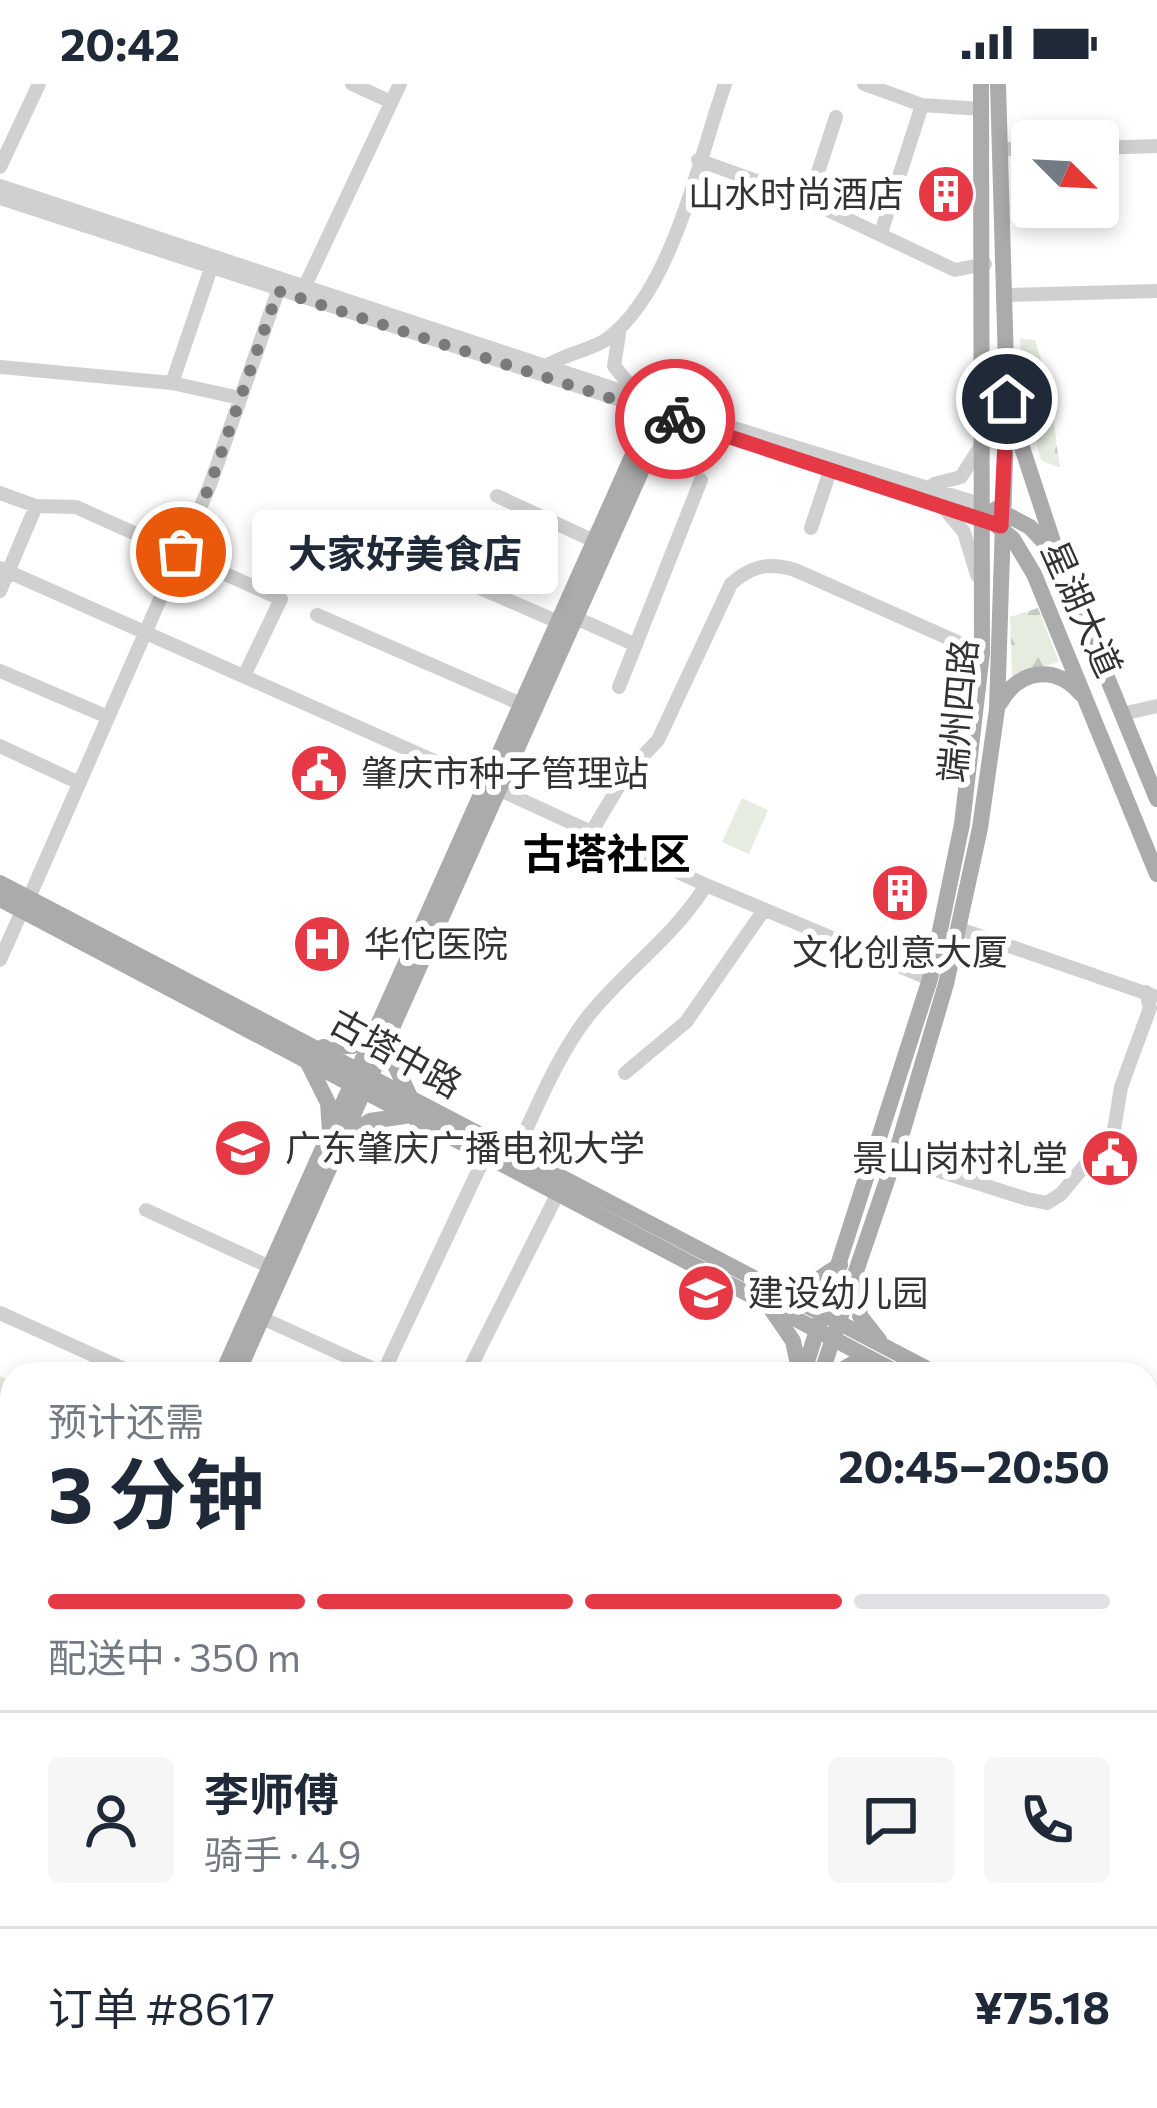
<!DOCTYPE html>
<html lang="zh">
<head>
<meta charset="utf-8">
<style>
  :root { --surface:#fff; --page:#f6f6f7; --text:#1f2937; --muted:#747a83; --line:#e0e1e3; --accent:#e63946 }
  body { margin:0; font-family:Commissioner,"Noto Sans SC",sans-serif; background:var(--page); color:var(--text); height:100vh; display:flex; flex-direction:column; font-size:45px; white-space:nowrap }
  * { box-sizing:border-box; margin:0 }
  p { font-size:39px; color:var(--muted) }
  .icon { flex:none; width:66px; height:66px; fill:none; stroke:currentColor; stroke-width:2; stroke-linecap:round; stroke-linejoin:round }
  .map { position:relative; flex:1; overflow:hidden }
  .details { position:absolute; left:0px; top:1278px; width:1158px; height:747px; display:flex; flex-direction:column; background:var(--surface); border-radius:36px 36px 0 0; box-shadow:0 6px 18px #0003 }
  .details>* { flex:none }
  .needle { width:78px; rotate:114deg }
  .tools { position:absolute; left:1011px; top:36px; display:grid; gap:24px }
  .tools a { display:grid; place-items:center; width:108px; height:108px; border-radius:12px; background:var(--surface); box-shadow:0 6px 18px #0003; font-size:60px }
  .pin { position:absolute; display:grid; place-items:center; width:102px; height:102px; color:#fff; margin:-51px; border:6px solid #fff; border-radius:50%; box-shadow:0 3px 12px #0007 }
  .courier { position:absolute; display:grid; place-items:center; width:120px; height:120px; margin:-60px; border:9px solid #e63946; border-radius:50%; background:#fff; color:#222; box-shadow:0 3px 15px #0007 }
  .bubble { position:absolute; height:84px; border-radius:12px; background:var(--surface); box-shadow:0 6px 18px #0003; font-size:39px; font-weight:700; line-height:84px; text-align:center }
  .head em { font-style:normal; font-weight:700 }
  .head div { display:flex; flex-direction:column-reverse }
  .head { display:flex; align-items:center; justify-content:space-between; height:204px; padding:0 48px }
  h1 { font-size:78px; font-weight:700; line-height:90px }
  .bar { display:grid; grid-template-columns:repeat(4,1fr); gap:18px 12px; align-content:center; height:144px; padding:0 48px }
  .bar i { height:15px; border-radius:9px; background:var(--line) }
  .bar .current { background:var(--accent) }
  .bar p { grid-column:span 4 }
  .line { display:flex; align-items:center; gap:30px; padding:0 48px; border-top:3px solid var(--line) }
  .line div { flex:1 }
  .round { display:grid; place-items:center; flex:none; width:126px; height:126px; border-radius:12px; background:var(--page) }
  .status { display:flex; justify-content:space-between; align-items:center; height:84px; padding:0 60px; background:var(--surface); direction:ltr }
  .status svg { height:33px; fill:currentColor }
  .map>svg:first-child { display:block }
  .green { fill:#e6ecdf }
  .forest { fill:url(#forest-firs) }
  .park { fill:url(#park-crowns) }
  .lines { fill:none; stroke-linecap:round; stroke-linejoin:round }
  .minor { stroke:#d0d0d0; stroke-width:14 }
  .major { stroke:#ababab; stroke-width:16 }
  .done { stroke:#7a7a7a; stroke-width:12; stroke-dasharray:0 21.6 }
  .route { stroke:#e63946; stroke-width:15 }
  .labels { text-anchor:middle; stroke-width:12; stroke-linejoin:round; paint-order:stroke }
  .poi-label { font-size:36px; fill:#333; stroke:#fff; text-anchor:start }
  .street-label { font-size:36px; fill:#333; stroke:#fff }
  .quarter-label { font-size:42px; font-weight:bold; fill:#000; stroke:#fff }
</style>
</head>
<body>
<div class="status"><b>20:42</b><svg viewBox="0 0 49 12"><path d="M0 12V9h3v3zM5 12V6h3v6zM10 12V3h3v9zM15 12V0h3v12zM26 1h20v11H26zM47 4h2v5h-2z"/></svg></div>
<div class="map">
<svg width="1157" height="2024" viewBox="0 0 1157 2024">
  <defs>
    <pattern id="forest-firs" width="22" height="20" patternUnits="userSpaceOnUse" patternTransform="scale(3)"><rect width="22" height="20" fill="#e6ecdf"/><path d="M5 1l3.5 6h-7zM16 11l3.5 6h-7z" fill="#c6cbc0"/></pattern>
    <pattern id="park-crowns" width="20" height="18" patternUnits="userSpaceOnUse" patternTransform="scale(3)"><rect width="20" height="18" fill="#e6ecdf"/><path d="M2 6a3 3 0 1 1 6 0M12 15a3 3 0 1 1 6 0" fill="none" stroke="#c6cbc0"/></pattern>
  </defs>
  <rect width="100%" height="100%" fill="#fff"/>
  <path class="green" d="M742,714L768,726L749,770L722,758Z"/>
  <path class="forest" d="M1038,524L1059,578L1012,592L1010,533Z"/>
  <path class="park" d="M1020,255L1035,256L1048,298L1060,384L1041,376L1026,322Z
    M0,1292L12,1297V1551L0,1546Z"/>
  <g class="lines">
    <path class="minor" d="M352,0L391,18
      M864,0L922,21L981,25
      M1098,64L1157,62
      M1000,65H1032
      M698,76L798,112L955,186L985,180
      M0,83L39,0
      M0,102L618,306
      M0,114L983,434
      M809,116L836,33
      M881,149L922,21
      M304,204L400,0
      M1004,211L1157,207
      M619,250L614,282L640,314
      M548,281C567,269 594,265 607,255C672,208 699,74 725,0
      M0,283L172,299L240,314
      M172,299L211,184
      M724,341L983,421
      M934,400L961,393L982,360
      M0,409L36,422L76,423L281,515L244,592
      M497,412L594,457
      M942,422L964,448L977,491
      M811,444L831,384
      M400,469L558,538
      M0,484L486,700
      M0,507L36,422
      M317,531L521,620
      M576,534L636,561
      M0,587L108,633
      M619,603L701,396
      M1122,630L1157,622
      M0,662L79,699
      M498,705L706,801L930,895
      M592,747L626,690L658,656L731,500C751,482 768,478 795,486L982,569
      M29,814L210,401L278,207
      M960,845L1154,912
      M0,876L22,827
      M625,989L686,938L764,826
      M515,1070C537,1023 557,972 589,931C627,884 674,853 706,801
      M895,1073L1027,1115L1047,1119L1061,1110L1114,1046L1121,1003L1150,924L1146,908
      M146,1126L270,1183
      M0,1229L135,1290
      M262,1234L385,1290
      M383,1289L485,1072
      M467,1290L558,1109
      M1146,1497L1157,1472
      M0,1620L12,1625
      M1146,1656L1157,1660
      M0,1890L12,1893
      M0,1909L12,1912
      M1146,1915L1157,1919
      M366,2013L383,2017
      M394,2013L404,2024
      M635,2013L656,2024
      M71,2024L75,2013
      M807,2024L811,2013
      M1155,2024L1157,2020"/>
    <path class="major" d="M1012,333L1059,476L1157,715
      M996,425L1030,443L1055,470
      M995,440L1013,455L1034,490L1157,790
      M1000,619C1019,585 1056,580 1081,610
      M0,799L937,1290
      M0,815L900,1290
      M393,951L394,979L412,1017
      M323,963L352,962L375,945
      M307,977L328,1019L330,1047
      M346,1052L370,1037L405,1032
      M857,1199L860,1232L879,1256
      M779,1206L811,1200L840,1181
      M769,1222L793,1257L800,1290
      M222,1290L652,328
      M237,1290L666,332
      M803,1290L930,895L962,740L982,569L981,0
      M821,1290L895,1073L946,900L980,744L997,625L1007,315L998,0
      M835,1290L854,1279L874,1280
      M1146,1390L1157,1396
      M1146,1410L1157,1415
      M0,1784L12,1757
      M0,1818L12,1791
      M421,2024L428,2013
      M441,2024L447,2013"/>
  </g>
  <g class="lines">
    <path class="done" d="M181,468L210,401L278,207L675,335"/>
    <path class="route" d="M675,335L1001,442L1007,315"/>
  </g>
  <defs>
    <g id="building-disc" transform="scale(3)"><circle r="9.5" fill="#e63946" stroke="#fff"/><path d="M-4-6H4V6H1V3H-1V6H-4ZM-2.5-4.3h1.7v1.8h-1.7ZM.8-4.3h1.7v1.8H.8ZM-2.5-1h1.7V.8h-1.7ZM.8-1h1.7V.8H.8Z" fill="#fff"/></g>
    <g id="civic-disc" transform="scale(3)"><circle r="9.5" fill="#e63946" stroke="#fff"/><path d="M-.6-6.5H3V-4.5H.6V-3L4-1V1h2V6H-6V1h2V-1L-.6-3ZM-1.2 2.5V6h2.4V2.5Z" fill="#fff"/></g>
    <g id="hospital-disc" transform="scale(3)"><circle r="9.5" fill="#e63946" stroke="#fff"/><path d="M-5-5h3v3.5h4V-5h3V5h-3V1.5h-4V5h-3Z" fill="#fff"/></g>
    <g id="university-disc" transform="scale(3)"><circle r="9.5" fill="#e63946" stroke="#fff"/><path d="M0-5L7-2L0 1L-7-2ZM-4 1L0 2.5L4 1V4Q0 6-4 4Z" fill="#fff"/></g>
    <g id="school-disc" transform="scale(3)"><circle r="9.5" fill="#e63946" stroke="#fff"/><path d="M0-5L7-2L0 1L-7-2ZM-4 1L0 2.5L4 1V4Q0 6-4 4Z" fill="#fff"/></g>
  </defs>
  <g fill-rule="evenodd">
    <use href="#building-disc" x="946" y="110"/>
    <use href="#civic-disc" x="319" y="689"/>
    <use href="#building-disc" x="900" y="809"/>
    <use href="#hospital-disc" x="322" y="860"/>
    <use href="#university-disc" x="243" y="1064"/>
    <use href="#civic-disc" x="1110" y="1074"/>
    <use href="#school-disc" x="706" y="1209"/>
  </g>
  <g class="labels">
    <g class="poi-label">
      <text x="904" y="123" text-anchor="end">山水时尚酒店</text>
      <text x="361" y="702">肇庆市种子管理站</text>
      <text x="364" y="873">华佗医院</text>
      <text x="900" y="881" text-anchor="middle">文化创意大厦</text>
      <text x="285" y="1077">广东肇庆广播电视大学</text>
      <text x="1068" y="1087" text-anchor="end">景山岗村礼堂</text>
      <text x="748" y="1222">建设幼儿园</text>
    </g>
    <g class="street-label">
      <text transform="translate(1082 525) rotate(66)" y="13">星湖大道</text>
      <text transform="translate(958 627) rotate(-85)" y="13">端州四路</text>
      <text transform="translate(396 969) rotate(29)" y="13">古塔中路</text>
    </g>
    <g class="quarter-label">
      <text x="607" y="785">古塔社区</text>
    </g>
  </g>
</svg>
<div class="tools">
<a><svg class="needle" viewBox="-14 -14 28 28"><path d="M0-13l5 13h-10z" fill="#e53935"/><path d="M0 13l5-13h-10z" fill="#747a83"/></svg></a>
</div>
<div class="pin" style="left:181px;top:468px;background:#ea580c"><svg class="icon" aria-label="bag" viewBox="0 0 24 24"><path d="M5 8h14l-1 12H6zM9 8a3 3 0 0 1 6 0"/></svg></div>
<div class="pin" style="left:1007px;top:315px;background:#1f2937"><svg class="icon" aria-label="home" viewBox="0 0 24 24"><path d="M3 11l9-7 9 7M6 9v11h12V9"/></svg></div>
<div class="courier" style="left:675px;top:335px"><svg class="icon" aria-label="bike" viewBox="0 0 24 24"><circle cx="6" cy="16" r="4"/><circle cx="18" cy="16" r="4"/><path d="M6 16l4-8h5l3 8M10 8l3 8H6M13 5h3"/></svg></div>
<div class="bubble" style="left:252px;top:426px;width:306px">大家好美食店</div>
<section class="details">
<div class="head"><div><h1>3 分钟</h1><p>预计还需</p></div><em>20:45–20:50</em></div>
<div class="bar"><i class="current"></i><i class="current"></i><i class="current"></i><i></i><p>配送中 · 350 m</p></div>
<div class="line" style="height:216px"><a class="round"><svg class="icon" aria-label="person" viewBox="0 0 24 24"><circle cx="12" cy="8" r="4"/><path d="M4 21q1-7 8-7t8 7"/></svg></a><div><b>李师傅</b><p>骑手 · 4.9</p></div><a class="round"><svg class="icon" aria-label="chat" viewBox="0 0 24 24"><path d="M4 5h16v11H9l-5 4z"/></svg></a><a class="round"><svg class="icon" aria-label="phone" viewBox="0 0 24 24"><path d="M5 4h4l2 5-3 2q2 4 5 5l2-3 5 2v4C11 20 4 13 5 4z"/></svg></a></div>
<div class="line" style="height:156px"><div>订单 #8617</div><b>¥75.18</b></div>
</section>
</div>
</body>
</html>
